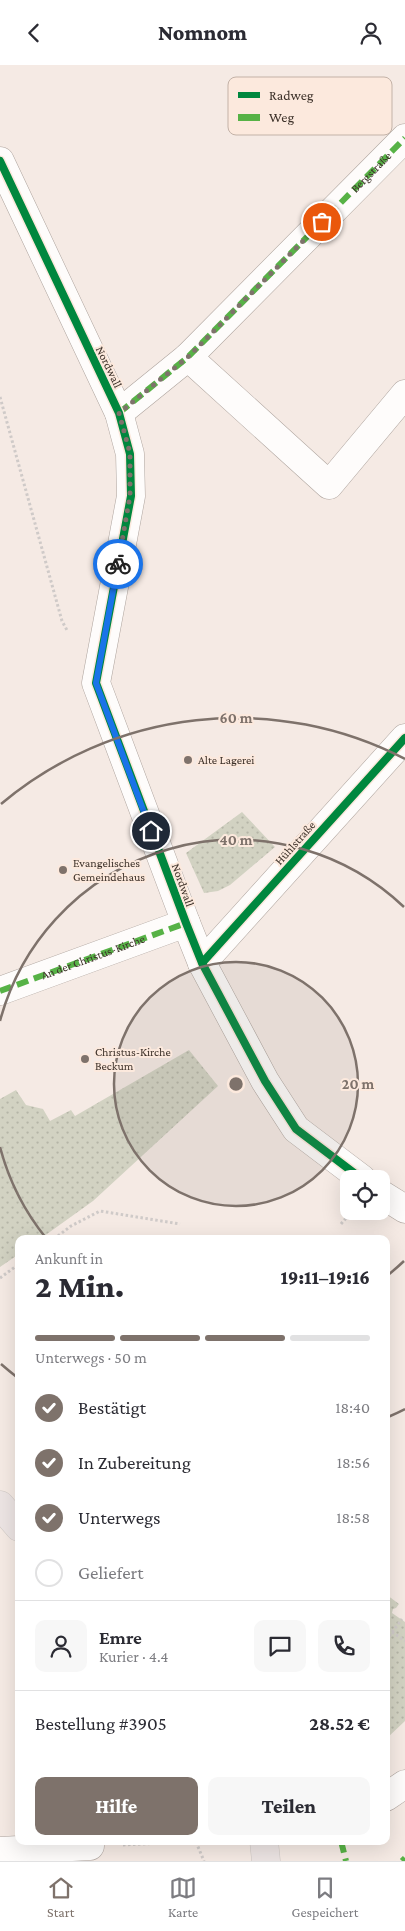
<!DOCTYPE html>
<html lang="de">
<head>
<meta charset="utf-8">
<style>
  :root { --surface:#fff; --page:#f7f7f7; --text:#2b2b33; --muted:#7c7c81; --line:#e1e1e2; --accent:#7e726b }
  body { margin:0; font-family:"Crimson Pro",serif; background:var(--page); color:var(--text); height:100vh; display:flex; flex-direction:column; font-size:19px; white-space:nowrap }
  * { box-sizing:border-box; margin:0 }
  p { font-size:16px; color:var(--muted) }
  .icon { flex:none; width:28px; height:28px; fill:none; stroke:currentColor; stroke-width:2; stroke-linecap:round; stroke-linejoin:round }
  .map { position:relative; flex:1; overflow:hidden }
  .details { position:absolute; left:15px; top:1170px; width:375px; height:610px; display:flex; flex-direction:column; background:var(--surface); border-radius:10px; box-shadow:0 5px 20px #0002 }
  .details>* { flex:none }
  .fabs { position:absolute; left:340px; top:1105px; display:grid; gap:10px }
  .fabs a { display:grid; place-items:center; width:50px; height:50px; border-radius:10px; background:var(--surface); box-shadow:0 5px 20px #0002; font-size:25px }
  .pin { position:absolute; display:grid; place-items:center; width:42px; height:42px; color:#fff; margin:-21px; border:2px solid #fff; border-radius:50%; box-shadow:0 1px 5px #0007 }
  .courier { position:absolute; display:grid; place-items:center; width:50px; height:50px; margin:-25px; border:4px solid #1a73e8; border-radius:50%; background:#fff; color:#222; box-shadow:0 1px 6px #0007 }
  .summary em { font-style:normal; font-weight:800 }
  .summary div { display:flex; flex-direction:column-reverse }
  .summary { display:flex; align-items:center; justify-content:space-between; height:85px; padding:0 20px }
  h1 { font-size:32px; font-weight:800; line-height:38px }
  .bar { display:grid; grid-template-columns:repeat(4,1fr); gap:8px 5px; align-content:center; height:60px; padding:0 20px }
  .bar i { height:6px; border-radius:4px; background:var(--line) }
  .bar .selected { background:var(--accent) }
  .bar p { grid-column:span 4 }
  .line { display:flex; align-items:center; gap:12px; padding:0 20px; border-top:1px solid var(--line) }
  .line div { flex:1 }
  .round { display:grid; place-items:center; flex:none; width:52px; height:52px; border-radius:10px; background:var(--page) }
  ol { padding:0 20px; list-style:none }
  li { display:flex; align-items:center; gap:15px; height:55px }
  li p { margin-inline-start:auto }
  li .icon { padding:5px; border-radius:50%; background:var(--accent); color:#fff; stroke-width:4 }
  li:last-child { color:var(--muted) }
  li i { width:28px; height:28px; border:2px solid var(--line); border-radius:50% }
  .cta { display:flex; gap:10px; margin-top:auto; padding:10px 20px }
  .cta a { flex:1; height:58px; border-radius:10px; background:var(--accent); color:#fff; font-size:20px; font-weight:800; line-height:58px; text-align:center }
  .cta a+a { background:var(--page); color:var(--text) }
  header { display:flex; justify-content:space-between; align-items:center; height:65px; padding:0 20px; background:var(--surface); font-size:22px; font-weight:800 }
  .tab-bar { display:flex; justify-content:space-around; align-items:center; height:70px; border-top:1px solid var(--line); background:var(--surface); font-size:14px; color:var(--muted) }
  .tab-bar a { display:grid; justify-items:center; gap:2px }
  .tab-bar .selected { color:var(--accent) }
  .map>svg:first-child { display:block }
  .park { fill:url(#park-dots) }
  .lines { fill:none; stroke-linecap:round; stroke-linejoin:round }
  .minor-casing { stroke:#aea49e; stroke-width:29 }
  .major-casing { stroke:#cdc7c3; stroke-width:29 }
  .path { stroke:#cfcac8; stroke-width:3; stroke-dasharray:2.5 2.5; stroke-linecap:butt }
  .minor { stroke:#fefcfb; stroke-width:28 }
  .major { stroke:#ece4e3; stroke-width:28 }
  .quiet { stroke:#57b246; stroke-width:6; stroke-dasharray:12 6; stroke-linecap:butt }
  .cycleway-casing { stroke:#fce9dd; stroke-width:11 }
  .cycleway { stroke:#00873e; stroke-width:8 }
  .done { stroke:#7e726b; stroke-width:5; stroke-dasharray:0 9 }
  .route { stroke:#1a73e8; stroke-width:6 }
  .ring { fill:none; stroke:#7e726b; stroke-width:2.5 }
  .poi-dot { fill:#7e726b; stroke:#fce9dd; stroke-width:2 }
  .labels { text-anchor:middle; stroke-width:4; stroke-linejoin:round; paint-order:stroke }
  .street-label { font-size:12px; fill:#3e322a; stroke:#fce9dd }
  .poi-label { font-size:12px; fill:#3e322a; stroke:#fce9dd; text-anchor:start }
  .key { fill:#fce9dd; stroke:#c3b2a7; stroke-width:1 }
  .key-label { font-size:14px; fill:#3e322a }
  .centre { fill:#7e726b; stroke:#fce9dd; stroke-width:2.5 }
  .ring-label { font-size:15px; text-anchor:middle; font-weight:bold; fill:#7e726b; stroke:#fce9dd; stroke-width:4; stroke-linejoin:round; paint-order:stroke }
</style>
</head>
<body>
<header><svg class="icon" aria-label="back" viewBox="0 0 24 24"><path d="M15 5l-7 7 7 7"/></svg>Nomnom<svg class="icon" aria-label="person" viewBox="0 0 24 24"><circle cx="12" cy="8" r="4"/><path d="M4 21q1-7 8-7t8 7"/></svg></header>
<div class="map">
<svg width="405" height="1796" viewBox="0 0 405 1796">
  <defs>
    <pattern id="park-dots" width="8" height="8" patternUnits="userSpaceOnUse" patternTransform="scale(1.25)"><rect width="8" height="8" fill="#d2d2c2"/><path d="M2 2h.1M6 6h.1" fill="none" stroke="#b5b5a7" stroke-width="1.8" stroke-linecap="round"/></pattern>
  </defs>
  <rect width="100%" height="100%" fill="#f5eae4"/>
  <path class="park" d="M242,747L275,782L230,820L218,826L204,828L186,788Z
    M189,985L218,1021L93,1136L40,1174H19V1189L0,1202V1034L16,1025L26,1040L43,1044L50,1056L71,1045L75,1051Z
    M386,1527L388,1529L387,1530L399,1539L396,1543L393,1544L392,1548L405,1557V1656L386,1674Z"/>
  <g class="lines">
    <g class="minor-casing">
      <g id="minor">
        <path d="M0,96L119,348L130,389L131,431L96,618L186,858L202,898L265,1016L296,1064L362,1114"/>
        <path d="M188,292L329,420L405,329"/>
        <path id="s1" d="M119,348L188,292L405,73"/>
        <path d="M202,898L405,673"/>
        <path d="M0,926L186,858"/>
        <path d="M381,1129L405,1144"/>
        <path d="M386,1732L405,1719"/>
        <path d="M0,1786L90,1781"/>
      </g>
    </g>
    <g class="major-casing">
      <path id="major" d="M0,1440L19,1462
        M264,1776L266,1796"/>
    </g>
    <path class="path" d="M0,332L62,556L68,567
      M341,1159L352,1146
      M54,1174L71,1161L100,1146L180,1159
      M0,1213L19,1199
      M392,1567L405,1576
      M386,1575L402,1554
      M196,1777L204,1796
      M123,1780L196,1776"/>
    <use href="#minor" class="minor"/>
    <use href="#major" class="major"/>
    <g class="quiet">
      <path d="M119,348L188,292L405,73"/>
      <path id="s2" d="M0,926L186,858"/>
      <path d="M341,1776L346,1796"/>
      <path d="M402,1796L405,1793"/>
    </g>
    <g class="cycleway-casing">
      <path id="cycleway" d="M0,96L119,348L130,389L131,431L96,618L186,858L202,898L265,1016L296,1064L362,1114
        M202,898L405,673"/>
    </g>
    <use href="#cycleway" class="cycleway"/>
  </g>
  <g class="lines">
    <path class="done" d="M118,499L130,431V388L119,348L188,292L322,157"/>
    <path class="route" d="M118,499L96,618L151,766"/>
  </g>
  <circle cx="236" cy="1019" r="122" fill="#7e726b" fill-opacity=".12"/>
  <g class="ring">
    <circle cx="236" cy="1019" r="122"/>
    <path d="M404 1196A244 244 0 0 1 388 1210M46 1173A244 244 0 0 1 0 1082M0 956A244 244 0 0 1 404 842"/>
    <path d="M405 1344A366 366 0 0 1 388 1352M18 1313A366 366 0 0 1 1 1299M1 739A366 366 0 0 1 405 694"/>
  </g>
  <g class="poi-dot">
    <circle cx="188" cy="695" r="5"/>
    <circle cx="63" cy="805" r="5"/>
    <circle cx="85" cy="994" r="5"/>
  </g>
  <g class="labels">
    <g class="street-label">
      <text dy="4" stroke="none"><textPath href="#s1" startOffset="349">Bergstraße</textPath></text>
      <text transform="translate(109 302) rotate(64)" y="4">Nordwall</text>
      <text transform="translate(295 778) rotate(-48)" y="4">Hühlstraße</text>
      <text transform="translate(183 820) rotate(70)" y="4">Nordwall</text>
      <text dy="4" stroke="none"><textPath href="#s2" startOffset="99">An der Christus-Kirche</textPath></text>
    </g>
    <g class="poi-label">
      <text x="198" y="699">Alte Lagerei</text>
      <text x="73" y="802">Evangelisches<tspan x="73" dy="14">Gemeindehaus</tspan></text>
      <text x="95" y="991">Christus-Kirche<tspan x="95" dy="14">Beckum</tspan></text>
    </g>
  </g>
  <rect x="228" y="12" width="164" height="58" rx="8" class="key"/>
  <rect x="238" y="27" width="22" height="6" fill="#00873e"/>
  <rect x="238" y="49" width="22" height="7" fill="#57b246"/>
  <g class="key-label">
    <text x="269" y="35">Radweg</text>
    <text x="269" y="57">Weg</text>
  </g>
  <circle cx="236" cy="1019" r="8" class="centre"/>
  <g class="ring-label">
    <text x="236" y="658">60 m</text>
    <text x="236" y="780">40 m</text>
    <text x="358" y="1024">20 m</text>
  </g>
</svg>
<div class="fabs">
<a><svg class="icon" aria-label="locate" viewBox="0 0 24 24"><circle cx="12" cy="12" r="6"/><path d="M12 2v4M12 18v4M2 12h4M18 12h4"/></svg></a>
</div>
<div class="pin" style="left:322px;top:157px;background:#ea580c"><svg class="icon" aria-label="bag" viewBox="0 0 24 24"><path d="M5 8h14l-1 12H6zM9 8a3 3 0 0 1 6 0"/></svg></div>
<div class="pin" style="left:151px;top:766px;background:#1f2937"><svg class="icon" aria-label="home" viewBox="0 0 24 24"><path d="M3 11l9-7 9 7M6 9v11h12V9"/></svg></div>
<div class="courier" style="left:118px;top:499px"><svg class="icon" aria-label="bike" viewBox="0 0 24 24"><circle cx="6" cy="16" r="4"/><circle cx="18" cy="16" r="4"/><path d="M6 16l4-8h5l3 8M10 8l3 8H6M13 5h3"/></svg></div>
<section class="details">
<div class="summary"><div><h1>2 Min.</h1><p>Ankunft in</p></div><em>19:11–19:16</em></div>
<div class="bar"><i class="selected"></i><i class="selected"></i><i class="selected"></i><i></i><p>Unterwegs · 50 m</p></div>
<ol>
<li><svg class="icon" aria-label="check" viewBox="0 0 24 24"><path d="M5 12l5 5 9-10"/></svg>Bestätigt<p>18:40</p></li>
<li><svg class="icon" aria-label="check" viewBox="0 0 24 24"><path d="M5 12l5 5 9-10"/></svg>In Zubereitung<p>18:56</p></li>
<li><svg class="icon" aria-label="check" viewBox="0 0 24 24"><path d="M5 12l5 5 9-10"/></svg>Unterwegs<p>18:58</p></li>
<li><i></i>Geliefert</li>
</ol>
<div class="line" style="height:90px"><a class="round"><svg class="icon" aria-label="person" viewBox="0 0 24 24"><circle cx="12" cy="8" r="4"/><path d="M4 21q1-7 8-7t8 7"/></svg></a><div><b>Emre</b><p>Kurier · 4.4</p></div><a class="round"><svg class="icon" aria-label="chat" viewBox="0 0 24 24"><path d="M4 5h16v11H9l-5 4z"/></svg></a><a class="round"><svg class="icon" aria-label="phone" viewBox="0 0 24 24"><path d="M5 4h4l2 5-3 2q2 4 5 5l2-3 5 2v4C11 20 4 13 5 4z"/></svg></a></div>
<div class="line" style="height:65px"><div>Bestellung #3905</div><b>28.52 €</b></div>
<div class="cta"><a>Hilfe</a><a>Teilen</a></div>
</section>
</div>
<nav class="tab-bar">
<a class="selected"><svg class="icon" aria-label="home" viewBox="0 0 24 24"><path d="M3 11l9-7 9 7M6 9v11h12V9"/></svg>Start</a>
<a><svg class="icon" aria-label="map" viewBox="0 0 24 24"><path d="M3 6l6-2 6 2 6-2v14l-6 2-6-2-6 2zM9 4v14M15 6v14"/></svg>Karte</a>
<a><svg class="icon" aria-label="saved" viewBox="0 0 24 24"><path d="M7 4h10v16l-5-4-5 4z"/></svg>Gespeichert</a>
</nav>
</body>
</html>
